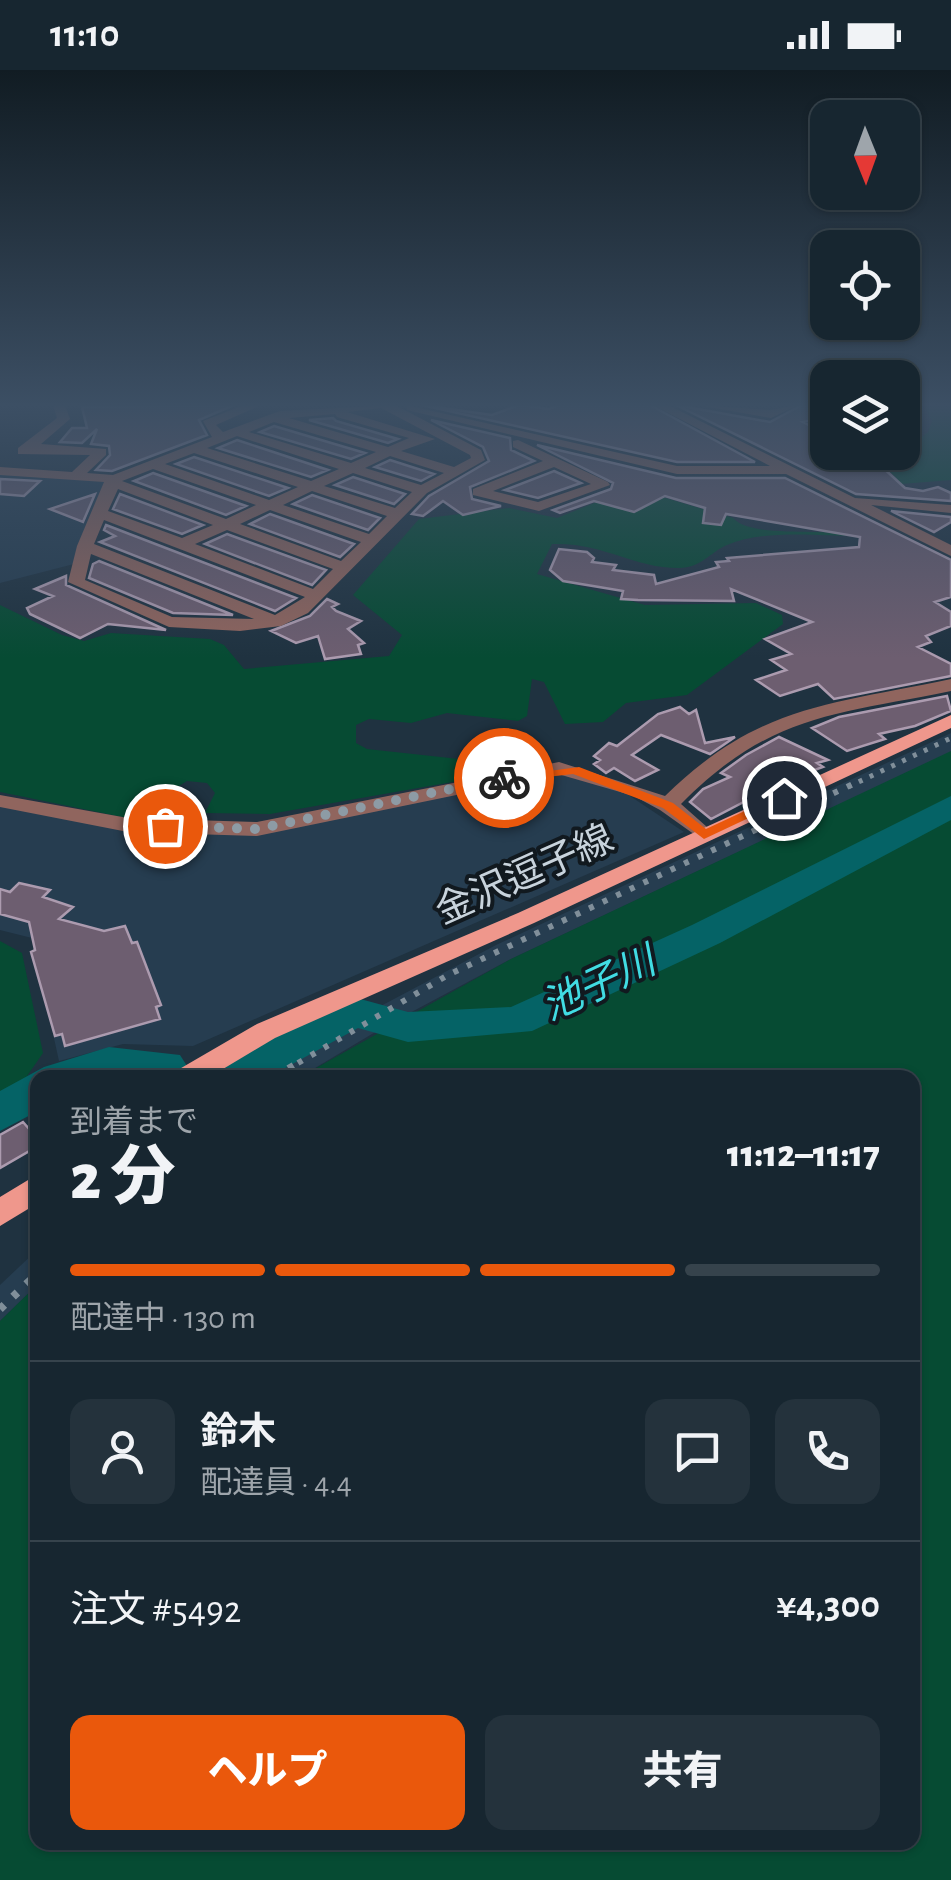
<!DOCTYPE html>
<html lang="ja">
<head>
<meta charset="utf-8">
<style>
  :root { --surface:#172630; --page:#24323c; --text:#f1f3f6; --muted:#9ea5ab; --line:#36434c; --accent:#ea580c }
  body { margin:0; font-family:"Alegreya Sans","Noto Sans JP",sans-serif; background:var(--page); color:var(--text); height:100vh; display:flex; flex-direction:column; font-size:38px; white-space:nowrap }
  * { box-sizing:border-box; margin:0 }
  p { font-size:32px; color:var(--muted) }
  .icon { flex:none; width:55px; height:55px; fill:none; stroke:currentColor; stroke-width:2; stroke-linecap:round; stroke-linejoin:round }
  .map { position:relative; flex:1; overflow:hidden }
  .drawer { position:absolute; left:30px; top:1000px; width:890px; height:780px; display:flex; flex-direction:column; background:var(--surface); border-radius:20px; box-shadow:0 2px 8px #0004,0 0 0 2px var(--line) }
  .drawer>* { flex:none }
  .needle { width:65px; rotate:179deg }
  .tools { position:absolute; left:810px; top:30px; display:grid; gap:20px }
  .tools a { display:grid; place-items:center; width:110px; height:110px; border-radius:20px; background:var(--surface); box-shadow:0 2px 8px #0004,0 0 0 2px var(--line); font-size:50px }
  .pin { position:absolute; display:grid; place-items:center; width:85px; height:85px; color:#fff; margin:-42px; border:5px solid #fff; border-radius:50%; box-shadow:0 2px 10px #0007 }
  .courier { position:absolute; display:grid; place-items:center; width:100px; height:100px; margin:-50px; border:8px solid #ea580c; border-radius:50%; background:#fff; color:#222; box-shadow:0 2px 12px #0007 }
  .summary em { font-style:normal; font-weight:800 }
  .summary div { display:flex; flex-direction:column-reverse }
  .summary { display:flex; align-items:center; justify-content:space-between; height:170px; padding:0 40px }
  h1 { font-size:65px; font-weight:800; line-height:75px }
  .bar { display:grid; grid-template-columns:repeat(4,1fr); gap:15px 10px; align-content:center; height:120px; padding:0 40px }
  .bar i { height:12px; border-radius:8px; background:var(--line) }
  .bar .selected { background:var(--accent) }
  .bar p { grid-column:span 4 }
  .line { display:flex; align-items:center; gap:25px; padding:0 40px; border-top:2px solid var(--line) }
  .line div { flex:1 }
  .round { display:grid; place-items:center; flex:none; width:105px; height:105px; border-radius:20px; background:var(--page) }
  .action { display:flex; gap:20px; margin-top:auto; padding:20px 40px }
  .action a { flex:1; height:115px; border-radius:20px; background:var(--accent); color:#fff; font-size:40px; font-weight:800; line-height:115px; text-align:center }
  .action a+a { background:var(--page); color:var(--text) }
  .status { display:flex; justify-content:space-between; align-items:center; height:70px; padding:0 50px; background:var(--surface); direction:ltr }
  .status svg { height:28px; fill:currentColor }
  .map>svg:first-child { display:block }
  .built { fill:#263d50 }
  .green { fill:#064b33 }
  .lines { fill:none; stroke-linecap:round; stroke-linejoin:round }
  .river { fill:#056366; fill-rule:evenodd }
  .building { fill:#6d5e70; stroke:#ac9baf; stroke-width:2.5 }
  .minor { fill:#90655e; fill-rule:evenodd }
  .major { fill:#ef978c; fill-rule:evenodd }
  .rail-far2 { stroke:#808f9a; stroke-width:5; stroke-dasharray:4 8; stroke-linecap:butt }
  .rail-far1 { stroke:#808f9a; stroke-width:6; stroke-dasharray:5 10; stroke-linecap:butt }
  .rail { stroke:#808f9a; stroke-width:8; stroke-dasharray:6 12; stroke-linecap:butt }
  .route { fill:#ea580c }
  .done { stroke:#8d9ba5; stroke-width:10; stroke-dasharray:0 18 }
  .labels { text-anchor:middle; stroke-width:8; stroke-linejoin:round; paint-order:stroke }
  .street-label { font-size:38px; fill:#c8d3dc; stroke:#11191f }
  .water-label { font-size:40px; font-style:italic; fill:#41dce3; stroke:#11191f }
</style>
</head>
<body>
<div class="status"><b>11:10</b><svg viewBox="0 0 49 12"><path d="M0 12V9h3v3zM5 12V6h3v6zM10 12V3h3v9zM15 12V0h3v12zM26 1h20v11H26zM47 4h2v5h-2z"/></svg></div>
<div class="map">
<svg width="951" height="1810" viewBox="0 0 951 1810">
  <rect width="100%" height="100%" fill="#1f3240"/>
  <path class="built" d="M0,403L106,412L74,494L0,513Z
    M951,663V682L511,889L404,946L377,938L496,875Z
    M549,703L577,706L624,722L684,762L193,976L123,974L59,991L32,868L0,860V735L215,761Z
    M354,949L382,958L300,1007L261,1008Z
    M37,1180V1215L0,1251V1215Z"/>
  <path class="green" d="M923,335H951V410L901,414L886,397L928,362L932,351Z
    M632,418L733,448C752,469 823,457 857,466C818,466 764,459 727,475C709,483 701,498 679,498C633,498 603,472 552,474L537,504L645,535L756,533L782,545L783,554L687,625L626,633L603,652L565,654L544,612L532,609L527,646L518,651L447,643L411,653L369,649L356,655V673L367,679L496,693L502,699L498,704L270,744L205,743L215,723L207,713L187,711L127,748L0,722V535L62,565L84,571L111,563L210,569L224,575L244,599L389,586L402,565L353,525L419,449L509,438L557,448Z
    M951,681V1810H0V1251L37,1215L38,1772H912V1008L300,1007L511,889Z
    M0,871L22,883L43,983L14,1025L0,1031Z
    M341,944L354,949L261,1007L217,1006Z"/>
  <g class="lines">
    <path class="river" d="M951,726V750L720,873L532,961L408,972L358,958L267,1008H210L207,1003L214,992L235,986L353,927L408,942L511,937L692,855Z
      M109,977L180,985L187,996L179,1008H38V1041L0,1061V1021L44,997Z"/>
  </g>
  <path class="building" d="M234,335L199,350L207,365L112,401L96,400L110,385L109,376L91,374L97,359L82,373L60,372L72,358H87L82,337Z
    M422,335L492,345L519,335L549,339L559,335H650L755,392H677Z
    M676,335L770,352L802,335H828V347L803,352L828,365V382H866L905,418L923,421L938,417L951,423V431L856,424Z
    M333,348L336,351L398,369L388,373L309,350Z
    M431,350L510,368L511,380L534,391L470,417L472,429L501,436L463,445L443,431L423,446L412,444L429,426L489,391L483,377Z
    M274,356L365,383L351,389L260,362Z
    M237,370L328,400L311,407L218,378Z
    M537,375L676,408H785L951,490V527L935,532L951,542V556L926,566L931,572L918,577L951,594V606L834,629L818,614L780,626L756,610L786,600L771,590L791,584L765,569L812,552L731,519L734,531L638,530L621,529L623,521L563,511L550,500L559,479L587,482L594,488L592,492L616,495L613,500L654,505L656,514L719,497L716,492L729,491L727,488L859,477L860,467L726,444L721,455L703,453L705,438L665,426L634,442L594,431L560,443L553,440L611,419L613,413Z
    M194,387L288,418L269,426L176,394Z
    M390,390L434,404L421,411L375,397Z
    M554,401L581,413L538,428L505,420Z
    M153,403L246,436L226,445L134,411Z
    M353,407L405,424L394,434L335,415Z
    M0,409L40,411L24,426L0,424Z
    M95,424L83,452L50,439Z
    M120,424L203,455L182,464L113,439Z
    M312,425L380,448L368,460L293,434Z
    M891,441L951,447V452L934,462Z
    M270,444L354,474L340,487L250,454Z
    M106,455L296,528L275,541L100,472L115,466L104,460Z
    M227,464L326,500L312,515L205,474Z
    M99,491L233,545L173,543L89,508L93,494Z
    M66,506V515L166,560L108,554L80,568L30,544L27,538L53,526L35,519Z
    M327,529L338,534L332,537L336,541L361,551L348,559L364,573L358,575L361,584L325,589L318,566L296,573L271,561L310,546Z
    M947,626L951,641L915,656L879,664L885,669L847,681L812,658L839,647Z
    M680,637L689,644L696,640L705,673L735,667L710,684L661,665L632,685L658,700L635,711L614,698L606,703L594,694L600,690L594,686L609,673L617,676L658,644Z
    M779,667L828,690L817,693L823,697L782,712L711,749L690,732L703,719L730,707L721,703L746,685Z
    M19,813L50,820L43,827L73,837L59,849L104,861L125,856L132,873L137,872L161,935L156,937L160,949L65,976L62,964L55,966L31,882L35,880L29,852L0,844V819L10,822Z
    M23,1052L38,1069V1076L0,1098V1065Z"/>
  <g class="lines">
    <path class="minor" d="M53,335H65L70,349L41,374L106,379V385L87,403L113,405L212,367L203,351L244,335H261L216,355L223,362L280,341L395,335L481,380L485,390L427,423L308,543L281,556L240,561L169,557L68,512L77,476L104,412L0,405V397L72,402L90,385L18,384V378L57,348ZM381,338L470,385L471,388L454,397L401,381L435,369L347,342ZM335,344L337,347L409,368L388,377L289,348ZM274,352L376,382L351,393L249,362ZM237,366L339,399L311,411L207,378ZM194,383L298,417L269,430L165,394ZM390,386L444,403L421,415L365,398ZM153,399L256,435L226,449L122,411ZM353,403L412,422L395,438L324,416ZM118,419L213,455L182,468L108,441ZM312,421L387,446L369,464L283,435ZM270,440L361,472L341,491L240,454ZM104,450L305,527L275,545L94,474ZM227,460L333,499L313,519L195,474ZM91,484L254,549L172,547L85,510Z
      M406,335L677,396H770L653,335H668L855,428L951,435V443L871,435L951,475V486L786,404H677L407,340Z
      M697,335L770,340L798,335L771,348Z
      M518,370L608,412L610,415L539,441L473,425V419L543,391L513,377V371ZM554,397L591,414L538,432L493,421Z
      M951,609V621C834,645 770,644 681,734L716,765L705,772L660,740L634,726L558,704L257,766L128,762L0,737V725L128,748L257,752L559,692L665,726C759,634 830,635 951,609Z"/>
    <path class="major" d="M951,645V658L534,853L275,968L208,1008H173L176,1001L257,954L518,843Z
      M38,1104V1133L0,1156V1127Z"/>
    <path class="rail-far2" d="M848,717L951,668"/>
    <path class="rail-far1" d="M298,993L448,905L853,714"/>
    <path class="rail" d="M273,1008L302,991
      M0,1239L38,1203"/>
  </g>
  <linearGradient id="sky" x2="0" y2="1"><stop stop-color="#111c23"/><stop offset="0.57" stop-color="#3c4f64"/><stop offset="1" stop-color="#3c4f64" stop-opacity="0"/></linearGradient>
  <rect width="951" height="588" fill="url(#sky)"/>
  <path class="route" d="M579,697L673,733L706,759L779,725L791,728L704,769L663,738L573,704L504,712L497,708Z"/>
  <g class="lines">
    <path class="done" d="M165,756L257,759L504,708"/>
  </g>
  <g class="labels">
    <g class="street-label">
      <text transform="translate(524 804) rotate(-24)" y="13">金沢逗子線</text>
    </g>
    <g class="water-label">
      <text transform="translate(598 913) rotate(-25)" y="14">池子川</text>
    </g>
  </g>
</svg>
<div class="tools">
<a><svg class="needle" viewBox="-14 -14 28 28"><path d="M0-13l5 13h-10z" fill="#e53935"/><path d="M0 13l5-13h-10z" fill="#9ea5ab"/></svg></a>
<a><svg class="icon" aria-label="locate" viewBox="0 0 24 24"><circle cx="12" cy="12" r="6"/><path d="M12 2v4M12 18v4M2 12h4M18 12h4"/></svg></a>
<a><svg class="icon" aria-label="layers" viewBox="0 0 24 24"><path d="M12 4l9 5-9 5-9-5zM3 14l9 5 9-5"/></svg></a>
</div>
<div class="pin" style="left:165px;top:756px;background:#ea580c"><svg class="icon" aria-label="bag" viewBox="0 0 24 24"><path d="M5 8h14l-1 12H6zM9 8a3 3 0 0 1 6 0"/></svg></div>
<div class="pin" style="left:784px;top:728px;background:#1f2937"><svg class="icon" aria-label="home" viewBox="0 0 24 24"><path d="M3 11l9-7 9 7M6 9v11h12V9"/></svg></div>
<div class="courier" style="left:504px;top:708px"><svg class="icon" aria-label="bike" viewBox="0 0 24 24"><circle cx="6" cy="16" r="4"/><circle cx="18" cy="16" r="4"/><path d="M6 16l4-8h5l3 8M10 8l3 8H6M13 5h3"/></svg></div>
<section class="drawer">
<div class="summary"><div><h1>2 分</h1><p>到着まで</p></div><em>11:12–11:17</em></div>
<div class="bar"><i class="selected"></i><i class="selected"></i><i class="selected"></i><i></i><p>配達中 · 130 m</p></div>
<div class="line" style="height:180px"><a class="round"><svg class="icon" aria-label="person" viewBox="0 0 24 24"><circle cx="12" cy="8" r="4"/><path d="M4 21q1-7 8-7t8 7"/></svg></a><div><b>鈴木</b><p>配達員 · 4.4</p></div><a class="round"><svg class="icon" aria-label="chat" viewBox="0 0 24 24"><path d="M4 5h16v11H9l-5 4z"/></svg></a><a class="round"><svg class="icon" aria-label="phone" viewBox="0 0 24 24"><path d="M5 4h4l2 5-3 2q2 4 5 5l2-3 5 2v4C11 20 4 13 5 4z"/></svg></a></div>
<div class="line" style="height:130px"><div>注文 #5492</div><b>¥4,300</b></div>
<div class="action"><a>ヘルプ</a><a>共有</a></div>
</section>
</div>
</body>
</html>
